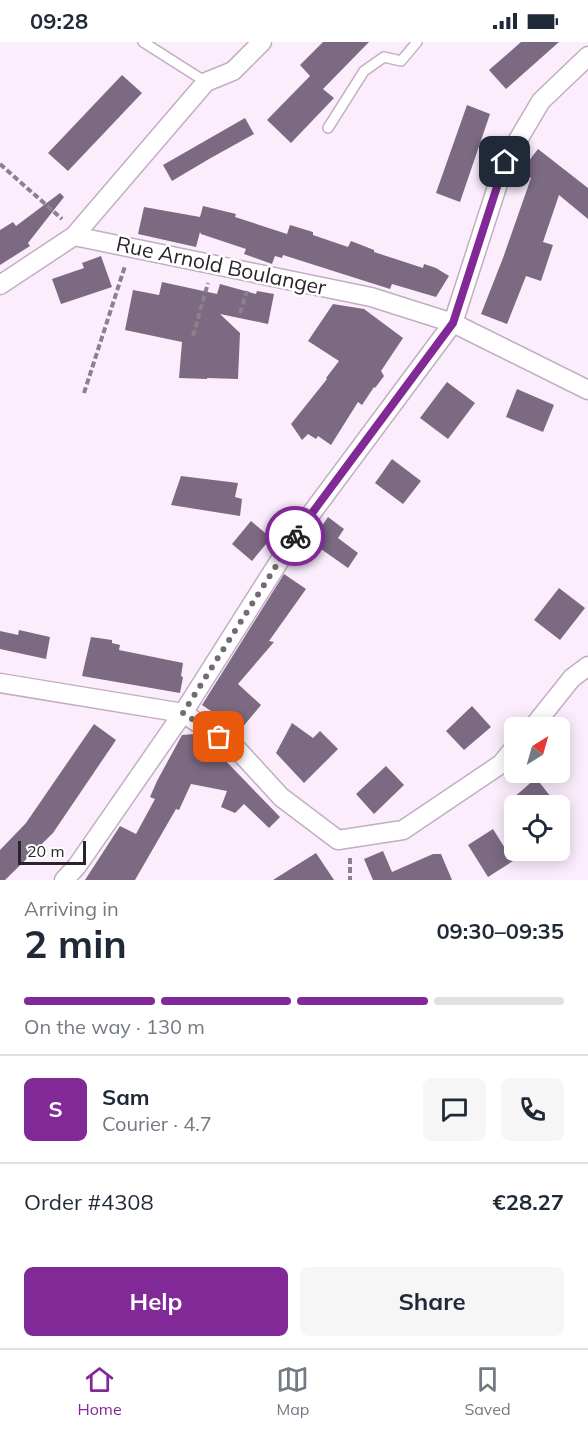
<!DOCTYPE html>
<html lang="en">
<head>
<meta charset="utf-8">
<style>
  :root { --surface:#fff; --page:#f6f6f7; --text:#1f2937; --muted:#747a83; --line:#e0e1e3; --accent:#802997 }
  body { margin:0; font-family:Mulish,sans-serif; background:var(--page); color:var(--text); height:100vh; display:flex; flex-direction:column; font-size:22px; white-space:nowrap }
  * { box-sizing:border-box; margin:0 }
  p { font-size:20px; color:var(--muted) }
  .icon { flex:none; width:33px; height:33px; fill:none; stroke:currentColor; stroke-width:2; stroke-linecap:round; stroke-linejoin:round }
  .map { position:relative; height:838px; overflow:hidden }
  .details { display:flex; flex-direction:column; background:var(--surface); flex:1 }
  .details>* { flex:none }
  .needle { width:39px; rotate:37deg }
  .controls { position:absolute; left:504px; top:675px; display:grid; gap:12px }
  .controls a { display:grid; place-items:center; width:66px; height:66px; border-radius:9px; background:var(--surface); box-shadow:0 3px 15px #0003; font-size:30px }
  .scale { position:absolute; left:18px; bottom:15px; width:68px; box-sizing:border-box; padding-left:6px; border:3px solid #2b232c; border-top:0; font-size:16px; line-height:21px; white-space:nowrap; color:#2b232c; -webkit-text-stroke:4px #fff; paint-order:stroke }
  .pin { position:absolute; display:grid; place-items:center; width:51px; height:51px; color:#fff; margin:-26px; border-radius:12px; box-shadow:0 3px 9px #0006 }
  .courier { position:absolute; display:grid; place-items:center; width:60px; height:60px; margin:-30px; border:4px solid #802997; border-radius:50%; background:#fff; color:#222; box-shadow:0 2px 8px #0007 }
  .overview em { font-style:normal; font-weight:700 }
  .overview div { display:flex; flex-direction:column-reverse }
  .overview { display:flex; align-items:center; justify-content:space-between; height:102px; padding:0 24px }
  h1 { font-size:39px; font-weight:700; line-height:45px }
  .bar { display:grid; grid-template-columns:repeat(4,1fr); gap:9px 6px; align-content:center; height:72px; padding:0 24px }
  .bar i { height:8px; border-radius:4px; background:var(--line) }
  .bar .active { background:var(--accent) }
  .bar p { grid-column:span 4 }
  .line { display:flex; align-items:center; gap:15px; padding:0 24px; border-top:2px solid var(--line) }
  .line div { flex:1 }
  .round { display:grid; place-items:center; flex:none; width:63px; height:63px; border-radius:9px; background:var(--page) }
  .action { display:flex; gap:12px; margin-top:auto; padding:12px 24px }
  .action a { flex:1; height:69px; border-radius:9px; background:var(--accent); color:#fff; font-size:24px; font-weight:700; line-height:69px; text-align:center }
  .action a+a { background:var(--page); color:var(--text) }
  .status { display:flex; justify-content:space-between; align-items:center; height:42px; padding:0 30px; background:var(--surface); direction:ltr }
  .status svg { height:16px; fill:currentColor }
  .dock { display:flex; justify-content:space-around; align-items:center; height:84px; border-top:2px solid var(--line); background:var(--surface); font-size:16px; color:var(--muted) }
  .dock a { display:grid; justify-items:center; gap:3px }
  .dock .active { color:var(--accent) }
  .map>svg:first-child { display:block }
  .building { fill:#7b6a82 }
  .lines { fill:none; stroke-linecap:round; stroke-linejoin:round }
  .lane-casing { stroke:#c3adc5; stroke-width:12 }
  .street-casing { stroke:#c3adc5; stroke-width:21 }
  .path { stroke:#8b808c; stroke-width:4; stroke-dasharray:6 3; stroke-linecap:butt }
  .lane { stroke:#fff; stroke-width:9 }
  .street { stroke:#fff; stroke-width:18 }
  .done { stroke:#746a75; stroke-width:6; stroke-dasharray:0 10.8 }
  .route { stroke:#802997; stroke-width:8 }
  .labels { text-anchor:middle; stroke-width:5; stroke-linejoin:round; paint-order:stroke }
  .street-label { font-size:21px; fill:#2b232c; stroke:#fff }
</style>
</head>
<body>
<div class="status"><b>09:28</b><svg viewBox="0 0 49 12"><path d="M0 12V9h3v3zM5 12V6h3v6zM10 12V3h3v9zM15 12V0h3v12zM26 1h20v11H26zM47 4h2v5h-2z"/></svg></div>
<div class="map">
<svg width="588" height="838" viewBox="0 0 588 838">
  <rect width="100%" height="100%" fill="#fbedfc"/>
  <path class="building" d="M323,0H369L323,47L334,56L291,101L267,78L310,34L300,23Z
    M521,0H559L506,47L489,28Z
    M122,33L142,51L68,129L48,111Z
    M467,63L490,72L460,160L436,151Z
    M245,76L254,92L209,117L172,139L163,123Z
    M538,107L588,146V177L559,153L543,200L553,203L541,239L526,234L507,282L481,272L503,216L531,136L521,129Z
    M60,151L64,155L28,201L30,204L0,223V188L13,180L16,184Z
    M203,164L236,172L235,175L287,192L290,183L313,190V193L348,205L351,199L374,208V210L423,226L424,222L436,226L449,234L436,255L392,242L390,247L283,213L282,216L275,214L272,222L244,212L246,207L201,192L200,190L196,205L138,192L144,165L200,175Z
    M101,214L112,245L61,262L52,237L84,226L82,221Z
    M162,240L217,252L220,242L256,252L257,249L274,252L268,282L220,272L240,291L238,337L207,336V337L179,336L182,300L125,288L133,248L159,253Z
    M333,262L364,267L403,296L381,329L384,334L375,346L374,345L362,363L358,360L331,403L318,394L316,397L308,392L302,398L291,382L327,337L326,336L339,319L308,299Z
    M447,340L475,361L448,397L420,376Z
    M517,347L554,363L543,390L506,375Z
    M392,417L421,439L403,462L375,441Z
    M181,434L238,441L235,455L242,457L240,474L171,463Z
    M328,475L344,487L338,496L358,511L348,526L311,500Z
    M251,479L271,496L252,519L232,502Z
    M284,532L306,547L269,599L274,600L238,642L261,663L236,693L227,687L235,685L202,663Z
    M559,546L585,566L560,598L534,578Z
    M19,588L50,595L46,617L0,607V589L18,593Z
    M91,595L112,598V601L120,603L119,608L183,621L181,634L183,635L180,651L82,634Z
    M472,664L491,685L464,708L446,689Z
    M292,681L313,696L320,689L338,707L304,741L276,711Z
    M94,682L116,698L53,791L5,838H0V808L26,781Z
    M194,692L221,710L219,712L280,775L269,786L244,762L235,771L221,765L227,749L191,742L179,768L176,767L135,838H85L120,784L136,792L155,757L150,755L157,739L182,693Z
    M386,724L404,743L374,772L356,752Z
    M536,736L558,764H504Z
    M493,787L513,819L488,835L468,803Z
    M383,809L392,830L433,812H441L452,838H373L364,817Z
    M316,811L334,838H273Z"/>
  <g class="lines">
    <g class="lane-casing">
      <path id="lane" d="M143,0L206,40
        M328,86L364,29L384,15L401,19L417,0"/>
    </g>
    <g class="street-casing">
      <path id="street" d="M74,194L206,40L233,29L262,0
        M0,243L74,194L371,255L453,281L588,348
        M0,641L183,671L237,707L281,755L338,798L403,788L501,722L514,706
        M532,686L572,636L588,624
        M64,838L77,824L183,671L299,488L453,281L505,120L541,59L588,14"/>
    </g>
    <path class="path" d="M0,122L62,177
      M240,271L247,249
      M193,294L208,241
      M84,351L125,224
      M350,816V838"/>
    <use href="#lane" class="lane"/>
    <use href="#street" class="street"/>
  </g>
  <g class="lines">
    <path class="done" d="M219,695L183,671L295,494"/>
    <path class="route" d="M295,494L453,281L505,120"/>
  </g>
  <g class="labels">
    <g class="street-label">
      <text transform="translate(221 224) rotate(12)" y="7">Rue Arnold Boulanger</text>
    </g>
  </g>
</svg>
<div class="controls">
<a><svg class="needle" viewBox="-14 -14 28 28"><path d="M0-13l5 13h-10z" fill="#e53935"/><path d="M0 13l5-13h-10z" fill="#747a83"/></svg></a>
<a><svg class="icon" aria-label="locate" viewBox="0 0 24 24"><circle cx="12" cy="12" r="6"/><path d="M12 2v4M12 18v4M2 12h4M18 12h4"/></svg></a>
</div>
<div class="scale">20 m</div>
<div class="pin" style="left:219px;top:695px;background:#ea580c"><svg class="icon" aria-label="bag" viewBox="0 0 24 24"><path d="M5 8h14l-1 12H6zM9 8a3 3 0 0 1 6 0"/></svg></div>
<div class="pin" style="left:505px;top:120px;background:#1f2937"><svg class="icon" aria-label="home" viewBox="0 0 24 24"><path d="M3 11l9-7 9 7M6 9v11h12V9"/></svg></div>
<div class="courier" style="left:295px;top:494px"><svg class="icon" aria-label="bike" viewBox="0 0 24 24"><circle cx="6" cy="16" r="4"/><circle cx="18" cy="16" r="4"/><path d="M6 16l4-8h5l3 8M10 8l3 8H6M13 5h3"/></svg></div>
</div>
<section class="details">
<div class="overview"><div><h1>2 min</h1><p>Arriving in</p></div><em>09:30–09:35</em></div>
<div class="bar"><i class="active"></i><i class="active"></i><i class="active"></i><i></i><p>On the way · 130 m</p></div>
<div class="line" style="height:108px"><b class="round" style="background:var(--accent);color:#fff">S</b><div><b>Sam</b><p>Courier · 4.7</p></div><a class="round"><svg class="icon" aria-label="chat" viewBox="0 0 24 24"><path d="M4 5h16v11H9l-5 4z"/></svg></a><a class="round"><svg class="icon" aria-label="phone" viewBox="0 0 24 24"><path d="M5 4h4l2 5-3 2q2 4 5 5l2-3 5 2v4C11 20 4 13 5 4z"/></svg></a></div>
<div class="line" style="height:78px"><div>Order #4308</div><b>€28.27</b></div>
<div class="action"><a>Help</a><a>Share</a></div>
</section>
<nav class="dock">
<a class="active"><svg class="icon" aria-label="home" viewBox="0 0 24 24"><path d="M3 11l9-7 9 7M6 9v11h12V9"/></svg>Home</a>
<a><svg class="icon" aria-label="map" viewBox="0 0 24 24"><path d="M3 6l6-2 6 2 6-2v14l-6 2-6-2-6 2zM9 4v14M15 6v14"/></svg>Map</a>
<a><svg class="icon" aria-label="saved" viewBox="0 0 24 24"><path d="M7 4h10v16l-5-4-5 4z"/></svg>Saved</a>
</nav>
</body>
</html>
